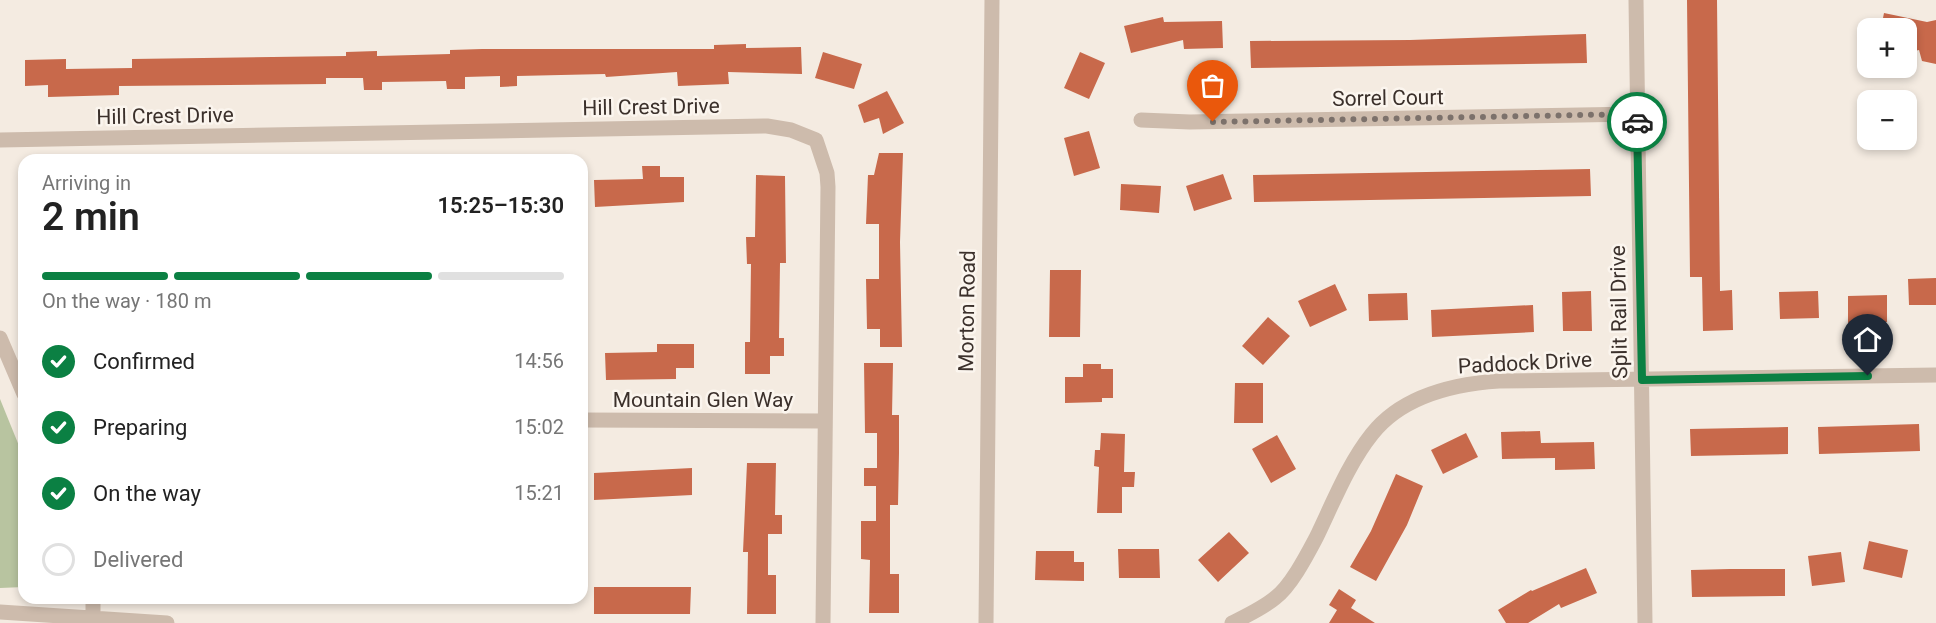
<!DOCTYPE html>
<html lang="en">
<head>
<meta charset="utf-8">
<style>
  :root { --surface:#fff; --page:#f6f6f6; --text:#222; --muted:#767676; --line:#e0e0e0; --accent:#0b8043 }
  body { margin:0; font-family:Roboto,sans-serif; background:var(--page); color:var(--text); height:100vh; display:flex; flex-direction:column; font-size:22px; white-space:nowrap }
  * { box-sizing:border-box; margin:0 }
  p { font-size:20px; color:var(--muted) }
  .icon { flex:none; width:33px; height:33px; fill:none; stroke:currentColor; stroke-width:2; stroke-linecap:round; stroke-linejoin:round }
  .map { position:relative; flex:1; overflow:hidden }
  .sheet { position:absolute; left:18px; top:154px; width:570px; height:450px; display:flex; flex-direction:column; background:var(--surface); border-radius:18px; box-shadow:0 3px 9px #0003 }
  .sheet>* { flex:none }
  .controls { position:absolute; left:1857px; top:18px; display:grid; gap:12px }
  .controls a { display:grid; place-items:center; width:60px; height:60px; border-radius:12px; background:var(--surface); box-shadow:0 3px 9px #0003; font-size:30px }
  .pin { position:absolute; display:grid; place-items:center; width:51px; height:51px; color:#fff; margin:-62px -26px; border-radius:50% 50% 50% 0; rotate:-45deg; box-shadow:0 0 6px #0007 }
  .pin .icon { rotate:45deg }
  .courier { position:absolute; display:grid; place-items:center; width:60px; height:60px; margin:-30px; border:4px solid #0b8043; border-radius:50%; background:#fff; color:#222; box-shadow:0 2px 8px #0007 }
  .summary em { font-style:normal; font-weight:600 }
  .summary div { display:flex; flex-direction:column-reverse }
  .summary { display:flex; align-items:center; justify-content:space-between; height:102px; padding:0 24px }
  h1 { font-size:39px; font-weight:600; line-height:45px }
  .bar { display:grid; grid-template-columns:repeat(4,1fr); gap:9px 6px; align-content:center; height:72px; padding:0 24px }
  .bar i { height:8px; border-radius:4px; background:var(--line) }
  .bar .current { background:var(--accent) }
  .bar p { grid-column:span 4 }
  ol { padding:0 24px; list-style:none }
  li { display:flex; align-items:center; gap:18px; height:66px }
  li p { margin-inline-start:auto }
  li .icon { padding:6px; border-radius:50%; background:var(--accent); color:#fff; stroke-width:4 }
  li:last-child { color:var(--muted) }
  li i { width:33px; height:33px; border:3px solid var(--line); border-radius:50% }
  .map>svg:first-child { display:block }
  .green { fill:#b8c4a0 }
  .building { fill:#c8694b }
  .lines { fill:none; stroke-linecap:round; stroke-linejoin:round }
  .street { stroke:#cdbbac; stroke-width:15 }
  .done { stroke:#7c716b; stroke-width:6; stroke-dasharray:0 10.8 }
  .route { stroke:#0b8043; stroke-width:8 }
  .labels { text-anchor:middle; stroke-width:5; stroke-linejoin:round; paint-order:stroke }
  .street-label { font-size:21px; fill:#3b302b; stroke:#fbf5ee }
</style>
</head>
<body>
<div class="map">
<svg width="1936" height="623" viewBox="0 0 1936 623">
  <rect width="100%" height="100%" fill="#f4ebe1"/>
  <path class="green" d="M0,399L24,458V587L0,588Z"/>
  <path class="building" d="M1687,0H1717L1720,291L1732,290L1733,330L1703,331L1702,277H1690Z
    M1884,13L1927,22L1936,20V64L1922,61L1919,50L1906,53V28H1881Z
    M1163,17L1164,22L1222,21L1223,48L1184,49L1183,40L1131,53L1124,26Z
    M1586,34L1587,63L1251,68L1250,41L1410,40Z
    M746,44V48L801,47L802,74L728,72L729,84L678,86L677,72L606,77L605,74L517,76V86L500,87V76L465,77V89H447L446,81L382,82V90H364L363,78H326V84L119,86V95L48,97V85L25,86V60L66,59V69L132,68V59L346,56V52L377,51V56L450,54V50L482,49H714V45Z
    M823,52L862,64L854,89L815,78Z
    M1080,52L1105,63L1089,99L1064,88Z
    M887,91L904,123L883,134L879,118L864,123L858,105Z
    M1089,131L1100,168L1074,176L1064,138Z
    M879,153H903L900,242L902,347H880V329H867L866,279H879V224H866L868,175H874Z
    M642,166H660V177H684V202L595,207L594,180L643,179Z
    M1590,169L1591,196L1254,202L1253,175Z
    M1223,174L1232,199L1194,211L1186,186Z
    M756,175L785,176L786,263H780L779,338H784V356H770V374H745V342H750L751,264H747L746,237H755Z
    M1121,184L1161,186L1159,213L1120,210Z
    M1050,270H1081L1080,337H1049Z
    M1936,278V305H1909L1908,279Z
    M1335,284L1347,310L1310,327L1298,301Z
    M1591,291L1592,331H1563L1562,292Z
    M1818,291L1819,318L1780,319L1779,292Z
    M1407,293L1408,320L1369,321L1368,294Z
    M1887,295V322L1848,323V296Z
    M1533,305L1534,332L1432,337L1431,310Z
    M1268,317L1290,336L1263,365L1242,346Z
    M657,344H694V368H676V379L606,380L605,353L657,352Z
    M864,363H893L892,415H899V453L898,505H890V574H899V613H869L870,560L861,559V521H876V486H864V468H877V433H865Z
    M1083,364H1101V369H1113V398H1102V402L1065,403V377H1083Z
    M1235,383H1263V423H1234Z
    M1919,424L1920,451L1819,454L1818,427Z
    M1788,427V454L1691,456L1690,429Z
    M1540,431L1541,443L1594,442L1595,469L1555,470V458L1502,459L1501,432Z
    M1101,433L1125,434L1124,472H1135L1134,487H1122V513H1097L1099,467L1094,466L1095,450H1100Z
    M1466,433L1478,457L1443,474L1431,450Z
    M1277,435L1296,469L1271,483L1252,449Z
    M747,463H776L775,515H782V534H768V575H776V614H747L748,552H743Z
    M692,468V495L594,500V473Z
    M1396,474L1423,486L1407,525L1376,581L1350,567L1371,531Z
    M1229,532L1249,553L1218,582L1198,560Z
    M1869,541L1908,550L1902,578L1863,569Z
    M1118,549H1159L1160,578H1119Z
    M1036,551H1074V562H1084V581L1035,580Z
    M1841,552L1845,582L1812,586L1808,556Z
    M1586,568L1597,593L1561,608L1559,604L1528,623H1506L1498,610L1531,590L1532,591Z
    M1730,569H1785V596L1692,597L1691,570Z
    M594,587H691L690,614H594Z
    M1339,589L1356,600L1351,608L1375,623H1329L1337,610L1329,605Z"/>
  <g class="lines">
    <path class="street" d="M1636,0L1645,623
      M1141,120L1190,122L1636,114
      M0,140L767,126L791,130L816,140L827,173L828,187L823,623
      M0,338L24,394
      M582,420L825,421
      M93,598V623
      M0,612L167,623
      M986,623L992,0
      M1232,623C1246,616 1263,608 1275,598C1291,586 1307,555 1316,538C1333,503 1348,464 1372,434C1402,396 1454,384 1499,381L1936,375"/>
  </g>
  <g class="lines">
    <path class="done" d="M1213,122L1636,114L1637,122"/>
    <path class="route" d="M1637,122L1642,380L1868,376"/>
  </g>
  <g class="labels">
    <g class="street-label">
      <text transform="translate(1388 98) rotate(-1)" y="7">Sorrel Court</text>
      <text transform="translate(651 107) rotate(-1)" y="7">Hill Crest Drive</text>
      <text transform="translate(165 116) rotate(-1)" y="7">Hill Crest Drive</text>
      <text transform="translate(967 311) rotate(-89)" y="7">Morton Road</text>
      <text transform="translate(1619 312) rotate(-91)" y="7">Split Rail Drive</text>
      <text transform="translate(1525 363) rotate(-3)" y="7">Paddock Drive</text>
      <text x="703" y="407">Mountain Glen Way</text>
    </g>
  </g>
</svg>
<div class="controls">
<a>+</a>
<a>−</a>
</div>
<div class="pin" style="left:1213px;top:122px;background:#ea580c"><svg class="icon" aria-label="bag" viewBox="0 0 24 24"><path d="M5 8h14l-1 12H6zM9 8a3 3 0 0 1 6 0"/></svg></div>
<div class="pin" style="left:1868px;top:376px;background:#1f2937"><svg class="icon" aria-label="home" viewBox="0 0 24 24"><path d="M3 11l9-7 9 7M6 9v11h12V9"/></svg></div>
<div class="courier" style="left:1637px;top:122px"><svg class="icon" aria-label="car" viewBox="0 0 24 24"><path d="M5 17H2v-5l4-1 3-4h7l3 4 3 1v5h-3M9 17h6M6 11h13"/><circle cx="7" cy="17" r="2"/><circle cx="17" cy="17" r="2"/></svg></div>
<section class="sheet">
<div class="summary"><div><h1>2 min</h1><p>Arriving in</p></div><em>15:25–15:30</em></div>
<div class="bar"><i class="current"></i><i class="current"></i><i class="current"></i><i></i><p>On the way · 180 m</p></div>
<ol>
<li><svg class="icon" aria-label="check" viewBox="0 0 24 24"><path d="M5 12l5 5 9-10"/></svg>Confirmed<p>14:56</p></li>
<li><svg class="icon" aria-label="check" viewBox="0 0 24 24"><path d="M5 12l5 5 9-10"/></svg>Preparing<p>15:02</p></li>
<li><svg class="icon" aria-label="check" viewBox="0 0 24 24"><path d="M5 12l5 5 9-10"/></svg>On the way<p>15:21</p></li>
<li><i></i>Delivered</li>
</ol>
</section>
</div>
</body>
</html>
